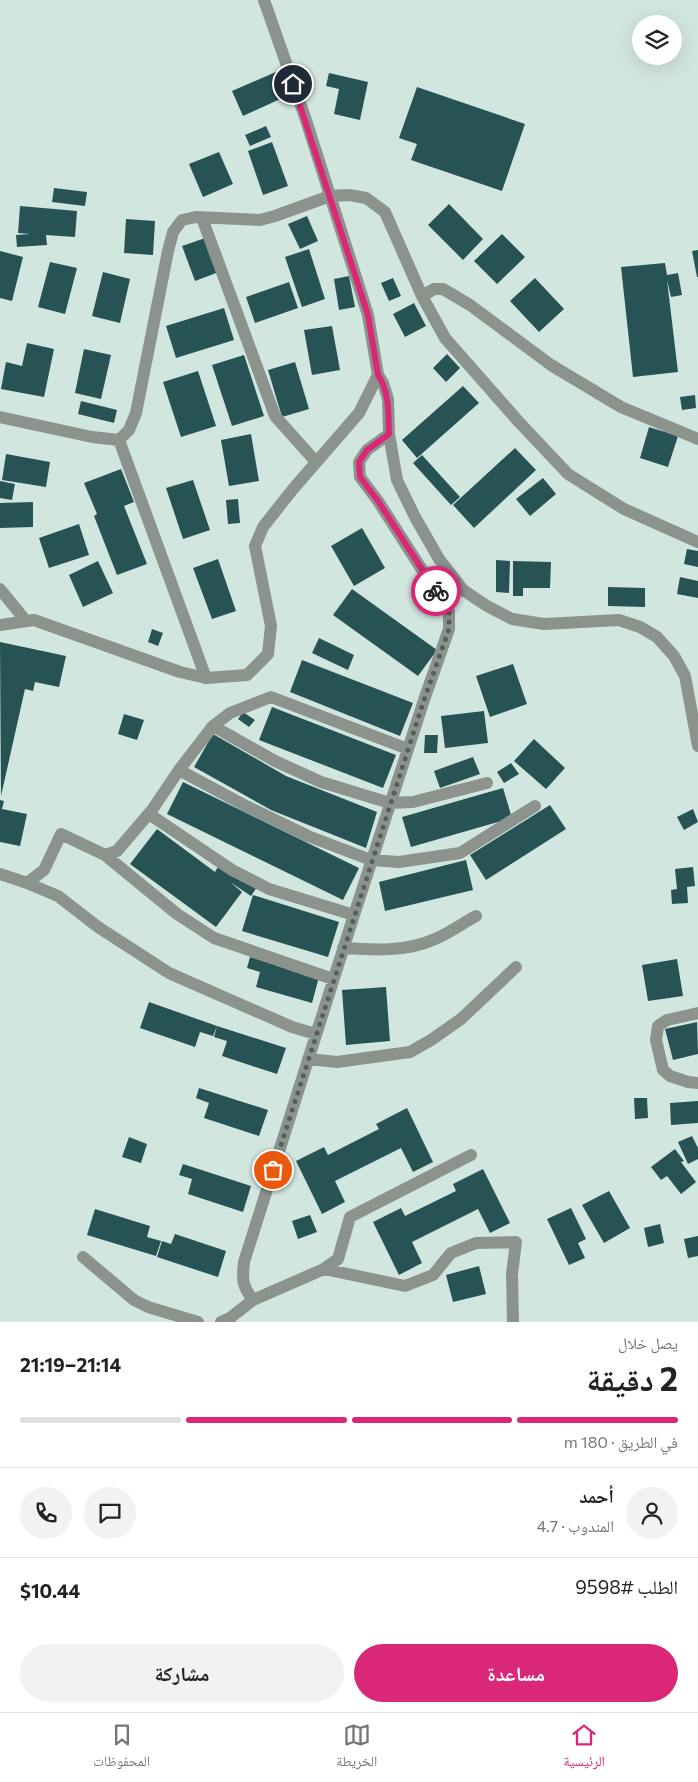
<!DOCTYPE html>
<html lang="ar">
<head>
<meta charset="utf-8">
<style>
  :root { --surface:#fff; --page:#f2f2f2; --text:#222; --muted:#767676; --line:#e0e0e0; --accent:#db2777 }
  body { margin:0; font-family:Commissioner,"Noto Naskh Arabic",sans-serif; background:var(--page); color:var(--text); direction:rtl; height:100vh; display:flex; flex-direction:column; font-size:19px; white-space:nowrap }
  * { box-sizing:border-box; margin:0 }
  p { font-size:16px; color:var(--muted) }
  .icon { flex:none; width:28px; height:28px; fill:none; stroke:currentColor; stroke-width:2; stroke-linecap:round; stroke-linejoin:round }
  .map { position:relative; height:1322px; overflow:hidden; direction:ltr }
  .sheet { display:flex; flex-direction:column; background:var(--surface); flex:1 }
  .sheet>* { flex:none }
  .buttons { position:absolute; left:632px; top:15px; display:grid; gap:10px }
  .buttons a { display:grid; place-items:center; width:50px; height:50px; border-radius:50%; background:var(--surface); box-shadow:0 5px 20px #0002; font-size:25px }
  .pin { position:absolute; display:grid; place-items:center; width:42px; height:42px; color:#fff; margin:-21px; border:2px solid #fff; border-radius:50%; box-shadow:0 1px 5px #0007 }
  .courier { position:absolute; display:grid; place-items:center; width:50px; height:50px; margin:-25px; border:4px solid #db2777; border-radius:50%; background:#fff; color:#222; box-shadow:0 1px 6px #0007 }
  .overview em { font-style:normal; font-weight:700 }
  .overview div { display:flex; flex-direction:column-reverse }
  .overview { display:flex; align-items:center; justify-content:space-between; height:85px; padding:0 20px }
  h1 { font-size:32px; font-weight:700; line-height:38px }
  .bar { display:grid; grid-template-columns:repeat(4,1fr); gap:8px 5px; align-content:center; height:60px; padding:0 20px }
  .bar i { height:6px; border-radius:4px; background:var(--line) }
  .bar .current { background:var(--accent) }
  .bar p { grid-column:span 4 }
  .line { display:flex; align-items:center; gap:12px; padding:0 20px; border-top:1px solid var(--line) }
  .line div { flex:1 }
  .round { display:grid; place-items:center; flex:none; width:52px; height:52px; border-radius:26px; background:var(--page) }
  .button { display:flex; gap:10px; margin-top:auto; padding:10px 20px }
  .button a { flex:1; height:58px; border-radius:30px; background:var(--accent); color:#fff; font-size:20px; font-weight:700; line-height:58px; text-align:center }
  .button a+a { background:var(--page); color:var(--text) }
  .dock { display:flex; justify-content:space-around; align-items:center; height:70px; border-top:1px solid var(--line); background:var(--surface); font-size:14px; color:var(--muted) }
  .dock a { display:grid; justify-items:center; gap:2px }
  .dock .current { color:var(--accent) }
  .map>svg:first-child { display:block }
  .building { fill:#285355 }
  .lines { fill:none; stroke-linecap:round; stroke-linejoin:round }
  .minor { stroke:#8c938d; stroke-width:12 }
  .tertiary { stroke:#8c938d; stroke-width:12 }
  .done { stroke:#545f5c; stroke-width:5; stroke-dasharray:0 9 }
  .route { stroke:#db2777; stroke-width:6 }
</style>
</head>
<body>
<div class="map">
<svg width="698" height="1322" viewBox="0 0 698 1322">
  <rect width="100%" height="100%" fill="#d1e6df"/>
  <path class="building" d="M278,71L289,95L243,116L232,91Z
    M329,73L368,82L360,120L334,114L339,89L326,86Z
    M417,87L525,124L502,191L411,160L417,144L399,138Z
    M266,126L271,137L250,146L245,135Z
    M272,142L288,186L263,195L248,151Z
    M219,152L233,184L203,197L189,164Z
    M54,188L87,192L85,206L52,202Z
    M449,204L483,239L463,260L428,225Z
    M20,206L77,211L75,237L46,235L47,245L17,247L16,235L30,234L18,233Z
    M307,216L318,241L300,249L288,224Z
    M126,219L155,221L153,255L124,253Z
    M502,234L525,257L497,284L474,261Z
    M211,236L224,270L195,281L182,246Z
    M309,249L325,299L302,307L285,257Z
    M698,250V277H697L692,251Z
    M0,251L23,257L12,301L0,298Z
    M50,262L77,268L65,314L38,307Z
    M665,263L667,275L678,273L682,295L671,297L667,280L678,372L633,377L621,267Z
    M103,272L130,279L120,323L92,316Z
    M349,276L355,307L339,310L334,279Z
    M393,278L401,296L389,301L381,283Z
    M535,278L564,309L539,332L510,301Z
    M289,282L298,308L255,323L246,297Z
    M414,303L426,326L405,337L393,314Z
    M224,308L234,340L176,358L166,326Z
    M332,326L340,370L312,375L304,330Z
    M27,343L54,349L44,397L1,389L6,362L22,366Z
    M84,349L111,355L101,399L75,393Z
    M447,354L460,368L446,382L433,368Z
    M244,355L264,416L232,426L212,365Z
    M295,362L309,409L282,417L268,370Z
    M198,371L216,426L181,437L163,382Z
    M463,386L479,403L417,458L402,440Z
    M695,395L696,408L682,410L680,397Z
    M81,401L117,410L114,423L78,414Z
    M649,427L678,436L668,467L640,458Z
    M251,434L259,481L229,486L221,440Z
    M515,448L536,470L474,528L453,505Z
    M6,454L50,462L46,487L2,480Z
    M422,455L460,497L451,505L413,463Z
    M121,469L134,502L124,506L147,564L117,575L94,516L97,514L84,483Z
    M543,478L556,494L530,516L516,499Z
    M193,480L210,530L183,539L166,488Z
    M0,481L15,484L12,500L0,498Z
    M238,499L240,523L228,524L226,500Z
    M33,502V527L0,528V503Z
    M79,524L89,555L49,568L39,538Z
    M362,528L385,568L354,586L331,546Z
    M687,549L698,551V567L684,564Z
    M218,559L236,611L212,619L193,568Z
    M496,560L510,561L509,593L496,592Z
    M98,561L113,593L83,607L69,575Z
    M513,561L551,562L550,588H523V596H513Z
    M680,577L698,581V598L677,594Z
    M608,587L645,588V607L608,606Z
    M352,589L437,650L418,676L333,615Z
    M152,629L163,633L158,646L148,642Z
    M319,638L354,655L348,670L312,653Z
    M0,642L66,656L59,687L35,682L33,691L25,689L1,796Z
    M302,660L413,703L400,736L290,692Z
    M513,664L527,704L490,717L476,676Z
    M272,707L396,755L383,788L259,740Z
    M484,711L488,743L445,748L441,716Z
    M243,712L255,720L249,727L238,719Z
    M124,714L144,720L137,740L118,734Z
    M213,734L286,776L377,812L366,848L271,810L194,767Z
    M425,735H438L437,753H424Z
    M534,739L565,768L546,789L514,761Z
    M473,757L480,774L440,788L434,771Z
    M511,763L519,774L504,783L497,772Z
    M183,782L359,868L343,900L167,814Z
    M503,788L512,818L411,847L402,817Z
    M0,800L4,801L2,809L27,814L20,846L0,842Z
    M550,805L566,829L486,880L470,855Z
    M693,809L698,822L684,830L677,817Z
    M157,829L215,872L222,860L259,884L251,896L230,882L242,892L216,927L130,864Z
    M466,860L473,890L385,911L379,882Z
    M693,867L695,886L687,887L688,903L672,904L671,890L677,889L675,869Z
    M253,895L339,922L328,957L242,931Z
    M250,957L319,977L312,1003L256,987L260,972L247,968Z
    M677,959L683,996L648,1001L642,965Z
    M386,987L390,1041L346,1045L342,990Z
    M149,1002L217,1026L213,1036L200,1032L195,1047L140,1028Z
    M697,1022L698,1054L673,1060L665,1029Z
    M217,1026L286,1048L277,1074L222,1056L227,1041L214,1037Z
    M199,1088L268,1110L259,1136L204,1118L209,1103L196,1098Z
    M634,1098H647L648,1118L635,1119Z
    M698,1101V1123L671,1125L670,1103Z
    M407,1108L433,1162L413,1172L401,1148L335,1181L345,1202L322,1214L296,1161L324,1147L328,1155L379,1129L376,1124Z
    M692,1136L698,1148V1159L688,1164L678,1142Z
    M129,1137L147,1144L141,1163L122,1157Z
    M675,1149L684,1161L681,1162L696,1182L681,1194L667,1176L661,1180L651,1167Z
    M183,1164L251,1186L243,1212L188,1194L192,1179L179,1175Z
    M483,1169L510,1223L490,1233L478,1209L412,1242L422,1263L399,1275L373,1222L401,1208L405,1216L456,1191L453,1184Z
    M609,1191L630,1228L604,1243L582,1205Z
    M571,1208L586,1239L578,1243L585,1258L569,1265L547,1219Z
    M95,1209L150,1226L147,1237L161,1241L156,1256L87,1235Z
    M310,1215L317,1232L298,1239L292,1221Z
    M660,1224L664,1243L648,1247L644,1228Z
    M175,1234L226,1251L218,1277L157,1257L162,1241L171,1244Z
    M698,1236V1256L688,1258L684,1239Z
    M479,1266L486,1294L453,1302L446,1275Z"/>
  <g class="lines">
    <path class="minor" d="M202,218L275,416L316,462
      M422,296L434,289H443L470,305L551,365L621,407L698,439
      M378,375L383,383L388,399L389,434L397,480L415,517L439,559L463,590L487,606L512,619L544,624L619,620L640,627L657,637L674,656L685,676L698,746
      M0,417L92,437L119,440L129,430L136,413L168,251L173,232L182,220L196,217L260,220L275,216L330,196L349,195L366,198L385,212L422,296L445,338L518,421L568,474L624,509L698,542
      M119,440L206,678
      M0,589L26,621
      M213,726L275,761L321,782L390,803L413,802L487,783
      M179,770L244,805L308,836L371,860L399,862L460,853L535,806
      M149,814L232,870L269,889L354,915
      M105,855L177,914L214,938L333,979
      M0,874L27,883L44,870L61,834L105,855L117,851L152,810L179,770L213,726L230,713L271,697L408,749
      M27,883L58,896L98,927L169,973L292,1027L316,1034
      M343,948C373,950 407,952 435,939C449,933 463,923 476,916
      M698,1013L667,1020L658,1026L656,1040L663,1070L670,1076L688,1082L698,1083
      M308,1059L337,1062L410,1052L431,1040L461,1019L516,967
      M83,1257L134,1300L148,1307L198,1322
      M324,1269L338,1259L350,1217L471,1155
      M253,1300C242,1285 242,1281 244,1262L354,915L424,700L449,629V612L378,501L360,477L359,462L367,450L389,434
      M221,1322L230,1318L253,1300L324,1269L405,1286L433,1275L451,1253L476,1243L516,1242L512,1274L513,1322"/>
    <path class="tertiary" d="M0,625L34,620L180,672L206,678L247,675L268,654L271,626L255,546L263,527L293,489L359,413L378,375L368,315L305,117L264,0"/>
  </g>
  <g class="lines">
    <path class="done" d="M273,1170L424,700L449,629V612L436,591"/>
    <path class="route" d="M293,84L368,315L378,375C390,393 388,413 389,434L367,450L359,462L360,477L378,501L436,591"/>
  </g>
</svg>
<div class="buttons">
<a><svg class="icon" aria-label="layers" viewBox="0 0 24 24"><path d="M12 4l9 5-9 5-9-5zM3 14l9 5 9-5"/></svg></a>
</div>
<div class="pin" style="left:273px;top:1170px;background:#ea580c"><svg class="icon" aria-label="bag" viewBox="0 0 24 24"><path d="M5 8h14l-1 12H6zM9 8a3 3 0 0 1 6 0"/></svg></div>
<div class="pin" style="left:293px;top:84px;background:#1f2937"><svg class="icon" aria-label="home" viewBox="0 0 24 24"><path d="M3 11l9-7 9 7M6 9v11h12V9"/></svg></div>
<div class="courier" style="left:436px;top:591px"><svg class="icon" aria-label="bike" viewBox="0 0 24 24"><circle cx="6" cy="16" r="4"/><circle cx="18" cy="16" r="4"/><path d="M6 16l4-8h5l3 8M10 8l3 8H6M13 5h3"/></svg></div>
</div>
<section class="sheet">
<div class="overview"><div><h1>2 دقيقة</h1><p>يصل خلال</p></div><em>21:14–21:19</em></div>
<div class="bar"><i class="current"></i><i class="current"></i><i class="current"></i><i></i><p>في الطريق · 180 m</p></div>
<div class="line" style="height:90px"><a class="round"><svg class="icon" aria-label="person" viewBox="0 0 24 24"><circle cx="12" cy="8" r="4"/><path d="M4 21q1-7 8-7t8 7"/></svg></a><div><b>أحمد</b><p>المندوب · 4.7</p></div><a class="round"><svg class="icon" aria-label="chat" viewBox="0 0 24 24"><path d="M4 5h16v11H9l-5 4z"/></svg></a><a class="round"><svg class="icon" aria-label="phone" viewBox="0 0 24 24"><path d="M5 4h4l2 5-3 2q2 4 5 5l2-3 5 2v4C11 20 4 13 5 4z"/></svg></a></div>
<div class="line" style="height:65px"><div>الطلب #9598</div><b>$10.44</b></div>
<div class="button"><a>مساعدة</a><a>مشاركة</a></div>
</section>
<nav class="dock">
<a class="current"><svg class="icon" aria-label="home" viewBox="0 0 24 24"><path d="M3 11l9-7 9 7M6 9v11h12V9"/></svg>الرئيسية</a>
<a><svg class="icon" aria-label="map" viewBox="0 0 24 24"><path d="M3 6l6-2 6 2 6-2v14l-6 2-6-2-6 2zM9 4v14M15 6v14"/></svg>الخريطة</a>
<a><svg class="icon" aria-label="saved" viewBox="0 0 24 24"><path d="M7 4h10v16l-5-4-5 4z"/></svg>المحفوظات</a>
</nav>
</body>
</html>
